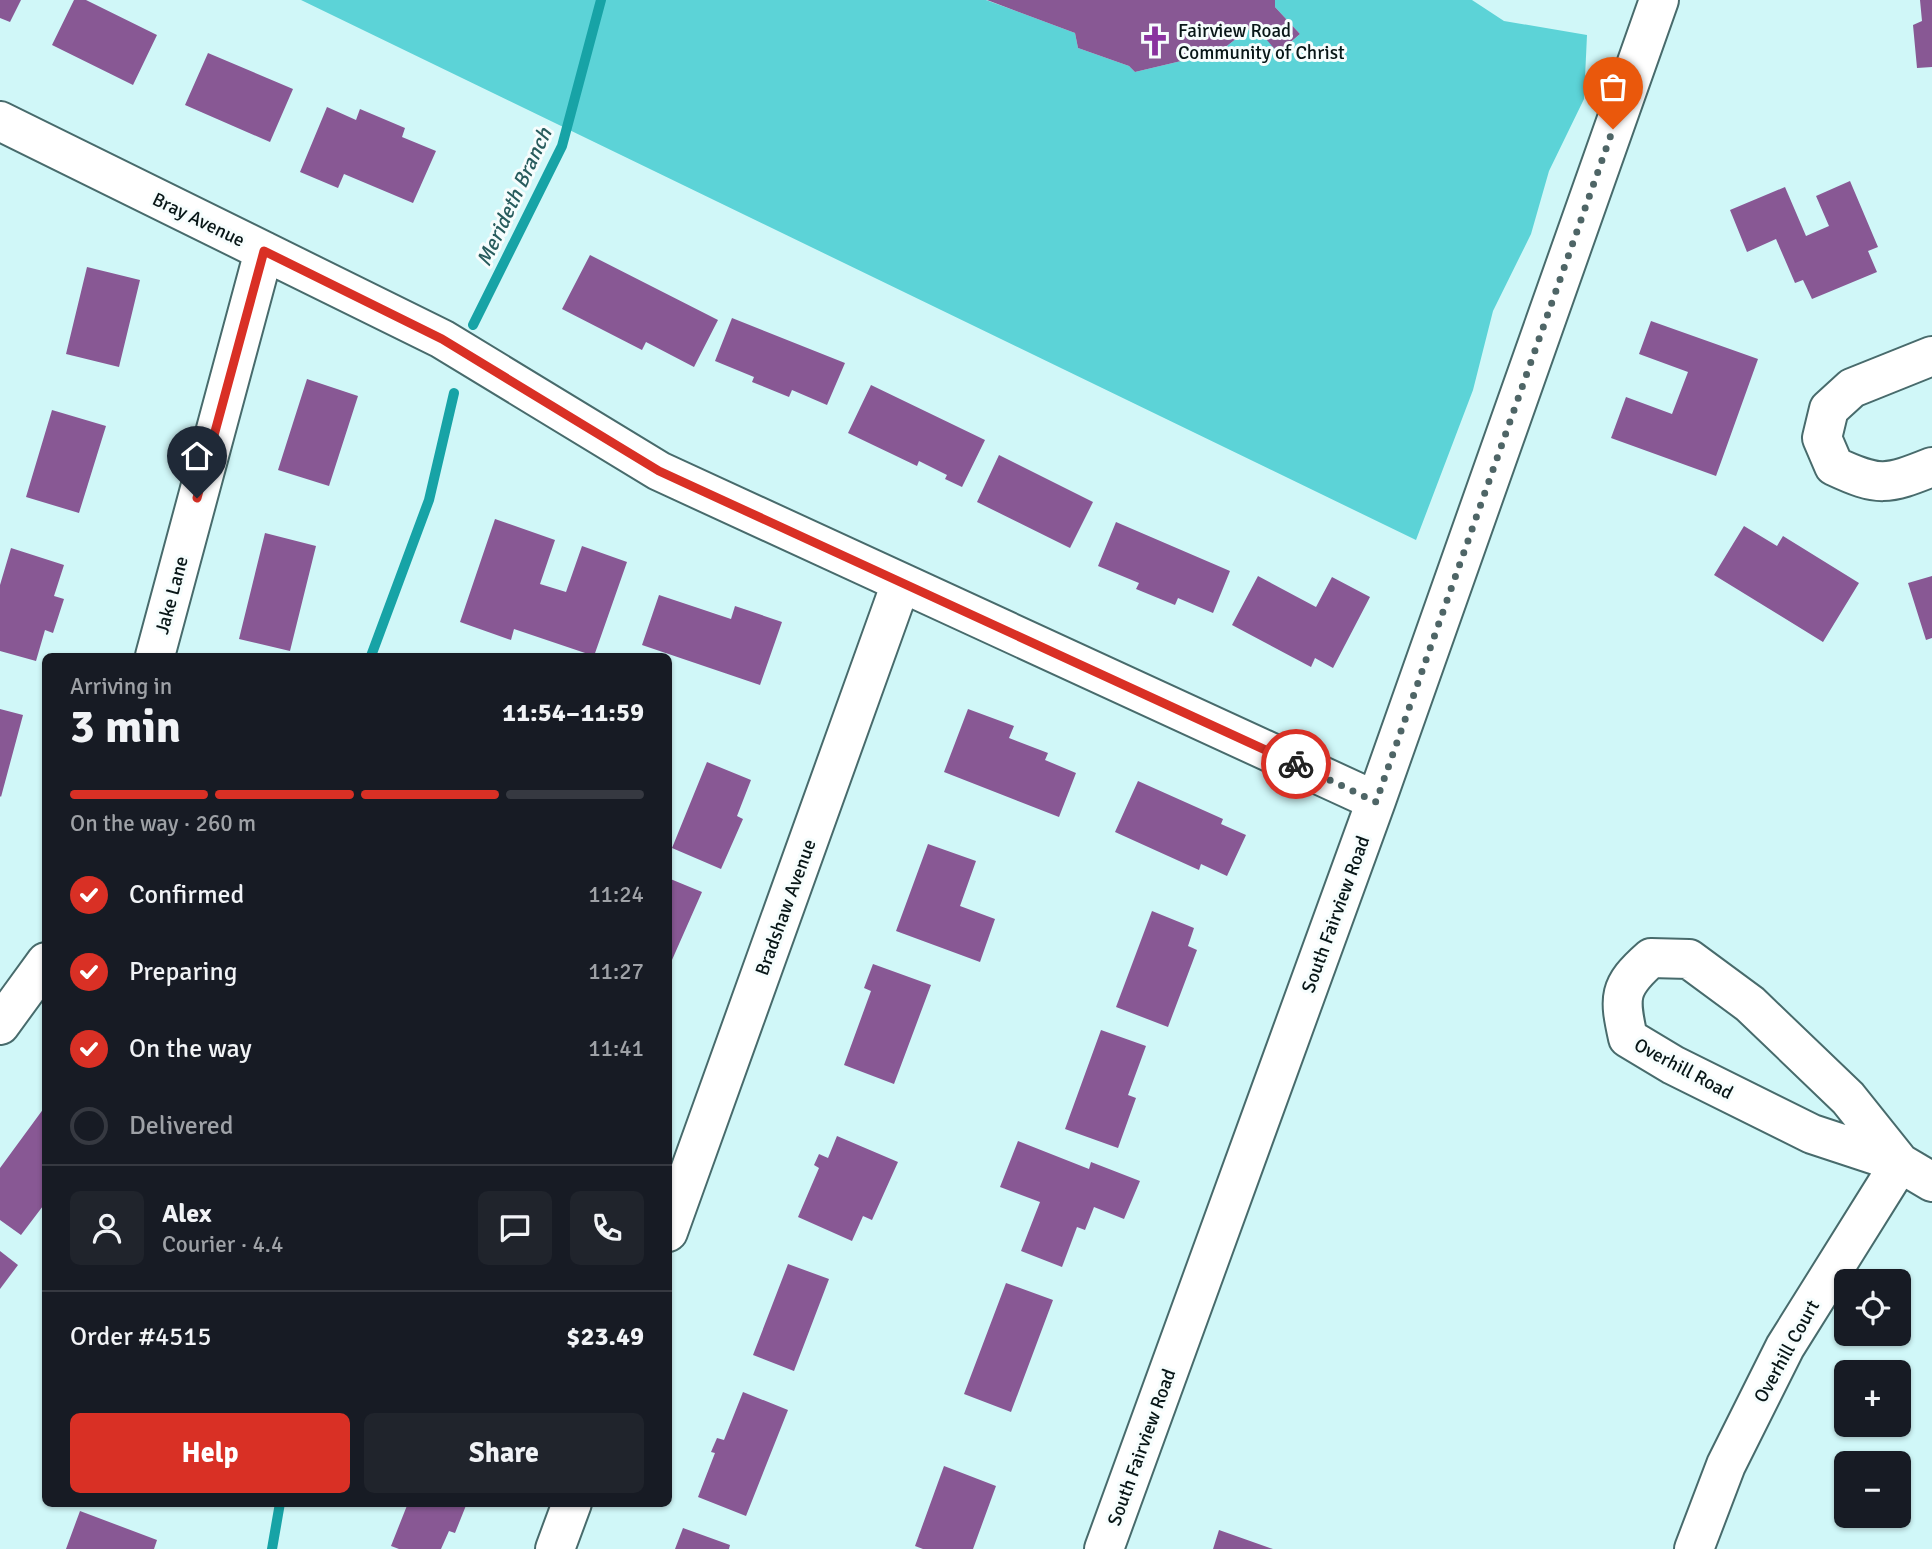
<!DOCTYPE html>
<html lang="en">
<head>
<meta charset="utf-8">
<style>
  :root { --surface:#171b24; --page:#20242c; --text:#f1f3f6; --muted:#9ea1a6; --line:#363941; --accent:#d93025 }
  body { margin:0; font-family:Signika,sans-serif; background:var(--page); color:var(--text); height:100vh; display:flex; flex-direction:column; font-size:26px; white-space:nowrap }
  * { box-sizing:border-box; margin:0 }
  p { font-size:23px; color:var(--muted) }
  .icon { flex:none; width:38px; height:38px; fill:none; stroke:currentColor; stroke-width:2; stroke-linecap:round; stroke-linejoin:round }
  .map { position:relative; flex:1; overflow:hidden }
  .panel { position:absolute; left:42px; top:653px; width:630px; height:854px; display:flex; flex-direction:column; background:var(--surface); border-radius:10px; box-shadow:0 2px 5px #0004 }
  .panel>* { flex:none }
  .buttons { position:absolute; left:1834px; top:1269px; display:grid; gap:14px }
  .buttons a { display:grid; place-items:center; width:77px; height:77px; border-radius:10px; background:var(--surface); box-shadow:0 2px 5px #0004; font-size:35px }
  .pin { position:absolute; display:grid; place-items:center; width:60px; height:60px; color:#fff; margin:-72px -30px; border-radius:50% 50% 50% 0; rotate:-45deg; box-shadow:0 0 7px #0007 }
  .pin .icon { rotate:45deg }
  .courier { position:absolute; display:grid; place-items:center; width:70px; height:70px; margin:-35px; border:5px solid #d93025; border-radius:50%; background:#fff; color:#222; box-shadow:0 2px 9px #0007 }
  .headline em { font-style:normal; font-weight:700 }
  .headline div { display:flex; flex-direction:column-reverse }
  .headline { display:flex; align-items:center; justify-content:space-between; height:119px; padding:0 28px }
  h1 { font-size:46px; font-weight:700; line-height:52px }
  .bar { display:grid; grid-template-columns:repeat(4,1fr); gap:10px 7px; align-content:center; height:84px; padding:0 28px }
  .bar i { height:9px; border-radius:5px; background:var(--line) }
  .bar .current { background:var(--accent) }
  .bar p { grid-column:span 4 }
  .line { display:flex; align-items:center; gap:18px; padding:0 28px; border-top:2px solid var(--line) }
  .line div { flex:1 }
  .round { display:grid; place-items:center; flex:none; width:74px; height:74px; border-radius:10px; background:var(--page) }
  ol { padding:0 28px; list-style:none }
  li { display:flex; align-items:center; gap:21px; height:77px }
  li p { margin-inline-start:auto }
  li .icon { padding:7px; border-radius:50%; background:var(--accent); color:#fff; stroke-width:4 }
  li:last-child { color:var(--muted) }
  li i { width:38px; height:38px; border:4px solid var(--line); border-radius:50% }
  .button { display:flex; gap:14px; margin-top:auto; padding:14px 28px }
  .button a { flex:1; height:80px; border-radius:10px; background:var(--accent); color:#fff; font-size:28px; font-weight:700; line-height:80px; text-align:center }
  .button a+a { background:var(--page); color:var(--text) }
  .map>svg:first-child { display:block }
  .forest { fill:#5cd3d7 }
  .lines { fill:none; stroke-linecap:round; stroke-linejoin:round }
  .stream { stroke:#17a3a6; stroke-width:10 }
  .building { fill:#885894 }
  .minor-casing { stroke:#486b6c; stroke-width:42 }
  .minor { stroke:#fff; stroke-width:38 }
  .done { stroke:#4e6566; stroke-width:7; stroke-dasharray:0 12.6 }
  .route { stroke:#d93025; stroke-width:9 }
  .labels { text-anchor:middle; stroke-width:6; stroke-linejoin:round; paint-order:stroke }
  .poi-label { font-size:19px; fill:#081617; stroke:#f6fdfd; text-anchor:start }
  .street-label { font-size:19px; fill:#081617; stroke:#f6fdfd }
  .water-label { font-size:21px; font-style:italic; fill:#285c5d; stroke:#f6fdfd }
</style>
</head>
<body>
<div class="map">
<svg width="1932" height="1549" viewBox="0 0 1932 1549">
  <rect width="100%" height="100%" fill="#d0f7f8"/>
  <path class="forest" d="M301,0H986L1075,33L1078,48L1129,66L1135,72L1219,52L1254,25L1279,53L1300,34L1275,7V0H1472L1504,21L1587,35L1584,99L1549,171L1531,234L1493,311L1473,390L1416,540Z"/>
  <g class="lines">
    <path class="stream" d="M473,325L562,146L601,0
      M371,656L429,500L454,393
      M272,1549L280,1503"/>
  </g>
  <path class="building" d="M0,0H21L10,22L0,18Z
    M74,0H86L157,35L133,85L52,45Z
    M987,0H1275V7L1300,34L1278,53L1254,25L1219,52L1135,72L1129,66L1078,48L1075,33Z
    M1920,0H1932V67L1917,68L1913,25L1922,21Z
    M208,53L293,89L270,142L185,105Z
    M327,107L356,120L360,109L405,128L402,137L436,151L413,203L344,174L338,188L300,172Z
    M1850,181L1878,247L1868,251L1877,272L1812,299L1803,280L1795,283L1776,239L1747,252L1730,210L1785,187L1806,236L1829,226L1816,196Z
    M590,255L718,320L694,367L646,342L642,350L562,309Z
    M87,267L140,280L119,367L66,354Z
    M732,318L845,363L827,405L792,390L789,397L752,382L754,377L715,361Z
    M1651,321L1758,359L1716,476L1611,438L1626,397L1672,414L1688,372L1639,354Z
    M307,379L358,396L329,486L278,470Z
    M871,385L985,440L962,487L945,479L947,475L919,461L917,466L848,433Z
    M52,410L106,426L79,513L26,497Z
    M999,455L1093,502L1070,548L977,502Z
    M495,519L555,540L540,584L566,592L582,546L627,562L594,656L514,629L511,640L460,622Z
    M1116,522L1230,571L1213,613L1178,598L1175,605L1136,589L1139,583L1098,566Z
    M1744,526L1777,546L1783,536L1859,583L1823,642L1714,575Z
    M265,533L316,546L290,651L239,639Z
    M11,548L64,565L54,596L64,599L53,633L45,630L36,661L0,651V585Z
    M1258,576L1316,607L1332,577L1370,597L1333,668L1315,658L1311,667L1232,625Z
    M1932,576V638L1926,640L1908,583Z
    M659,595L731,619L735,606L782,622L760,685L642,645Z
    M0,709L23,715L1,797L0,796Z
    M968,709L1014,726L1009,738L1048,753L1045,760L1076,773L1059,817L944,772Z
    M707,762L751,780L737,816L743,819L721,869L672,848Z
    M1138,781L1223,819L1221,824L1246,835L1227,876L1201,864L1199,870L1115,832Z
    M928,844L976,861L960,906L995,919L980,962L896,931Z
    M668,878L702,892L668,969Z
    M1152,911L1194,928L1188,946L1197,950L1168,1027L1116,1007Z
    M873,964L931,985L894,1084L844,1065L871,991L864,988Z
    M1101,1030L1146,1046L1128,1095L1136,1098L1118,1148L1065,1129Z
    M44,1108L46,1202L21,1235L0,1220V1168Z
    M837,1136L898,1162L872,1220L863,1216L852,1241L798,1217L819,1168L814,1165L819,1154L828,1158Z
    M1018,1141L1089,1169L1091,1162L1140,1181L1124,1219L1094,1207L1085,1230L1077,1227L1062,1267L1021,1251L1040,1202L1000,1187Z
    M0,1251L18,1265L0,1289Z
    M788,1264L829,1279L794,1371L753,1355Z
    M1006,1283L1053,1300L1011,1412L964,1394Z
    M743,1392L788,1410L746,1516L698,1497L715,1453L711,1452L717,1438L724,1440Z
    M944,1466L996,1486L973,1549H923L915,1546Z
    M408,1503H467L455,1533L449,1531L441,1549H399L391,1546Z
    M80,1511L157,1540L154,1549H66Z
    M683,1528L730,1545L729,1549H675Z
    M1219,1530L1273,1549H1213Z"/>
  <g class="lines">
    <g class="minor-casing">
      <path id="minor" d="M0,121L442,339L659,471L1376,801
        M1932,356L1852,388L1829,409L1822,438L1834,466C1879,487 1887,485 1932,467
        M155,656L264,251
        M0,1025L46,962
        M1900,1163L1848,1098L1750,1004L1689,959L1651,958C1618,987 1619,997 1628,1038L1673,1065L1812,1134L1900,1163L1932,1182
        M668,1232L901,583
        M555,1549L572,1503
        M1104,1549L1376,801L1659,0
        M1694,1549L1726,1465L1785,1347L1900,1163"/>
    </g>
    <use href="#minor" class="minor"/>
  </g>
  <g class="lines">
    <path class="done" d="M1296,764L1376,802L1613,129"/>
    <path class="route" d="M197,498L264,251L442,339L659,471L1296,764"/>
  </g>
  <defs>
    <g id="church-bare" transform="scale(2.415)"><path d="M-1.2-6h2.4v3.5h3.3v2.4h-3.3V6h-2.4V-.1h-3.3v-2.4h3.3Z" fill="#8a329f" stroke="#f6fdfd" stroke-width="2.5" paint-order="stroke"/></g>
  </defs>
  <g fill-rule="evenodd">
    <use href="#church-bare" x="1155" y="41"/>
  </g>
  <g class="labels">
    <g class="poi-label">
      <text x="1178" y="37">Fairview Road<tspan x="1178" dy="22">Community of Christ</tspan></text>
    </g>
    <g class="street-label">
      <text transform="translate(199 219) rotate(26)" y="7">Bray Avenue</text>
      <text transform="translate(171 595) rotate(-75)" y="7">Jake Lane</text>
      <text transform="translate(785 907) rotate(-70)" y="7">Bradshaw Avenue</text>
      <text transform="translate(1335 914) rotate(-70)" y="7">South Fairview Road</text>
      <text transform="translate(1684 1068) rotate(28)" y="7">Overhill Road</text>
      <text transform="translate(1786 1351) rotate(-61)" y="7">Overhill Court</text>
      <text transform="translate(1141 1447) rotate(-70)" y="7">South Fairview Road</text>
    </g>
    <g class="water-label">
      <text transform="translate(514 197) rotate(-65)" y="7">Merideth Branch</text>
    </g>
  </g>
</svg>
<div class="buttons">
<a><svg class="icon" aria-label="locate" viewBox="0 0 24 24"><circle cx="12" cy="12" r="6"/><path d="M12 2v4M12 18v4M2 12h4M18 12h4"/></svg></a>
<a>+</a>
<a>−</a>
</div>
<div class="pin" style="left:1613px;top:129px;background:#ea580c"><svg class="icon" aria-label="bag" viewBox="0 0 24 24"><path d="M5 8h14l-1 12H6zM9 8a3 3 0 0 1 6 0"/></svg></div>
<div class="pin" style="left:197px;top:498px;background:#1f2937"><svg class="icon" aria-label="home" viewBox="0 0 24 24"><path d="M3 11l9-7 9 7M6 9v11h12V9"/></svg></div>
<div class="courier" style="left:1296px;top:764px"><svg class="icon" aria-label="bike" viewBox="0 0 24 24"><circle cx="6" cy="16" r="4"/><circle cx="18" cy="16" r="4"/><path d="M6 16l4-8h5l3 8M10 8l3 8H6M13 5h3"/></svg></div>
<section class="panel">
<div class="headline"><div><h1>3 min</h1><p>Arriving in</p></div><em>11:54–11:59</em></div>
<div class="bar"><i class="current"></i><i class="current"></i><i class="current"></i><i></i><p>On the way · 260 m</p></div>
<ol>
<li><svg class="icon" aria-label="check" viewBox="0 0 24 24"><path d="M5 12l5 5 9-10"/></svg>Confirmed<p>11:24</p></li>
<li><svg class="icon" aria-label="check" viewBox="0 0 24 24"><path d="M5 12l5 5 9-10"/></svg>Preparing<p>11:27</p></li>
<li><svg class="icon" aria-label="check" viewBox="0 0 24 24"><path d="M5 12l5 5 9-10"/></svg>On the way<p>11:41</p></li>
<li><i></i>Delivered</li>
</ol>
<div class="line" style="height:126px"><a class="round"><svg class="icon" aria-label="person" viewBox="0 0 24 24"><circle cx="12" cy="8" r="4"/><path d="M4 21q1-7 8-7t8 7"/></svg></a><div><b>Alex</b><p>Courier · 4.4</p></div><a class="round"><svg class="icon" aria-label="chat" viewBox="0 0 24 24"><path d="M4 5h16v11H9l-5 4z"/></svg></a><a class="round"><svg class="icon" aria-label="phone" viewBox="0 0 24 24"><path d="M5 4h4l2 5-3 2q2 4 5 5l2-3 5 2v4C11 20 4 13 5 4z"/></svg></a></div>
<div class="line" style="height:91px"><div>Order #4515</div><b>$23.49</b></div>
<div class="button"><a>Help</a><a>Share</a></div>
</section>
</div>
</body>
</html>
